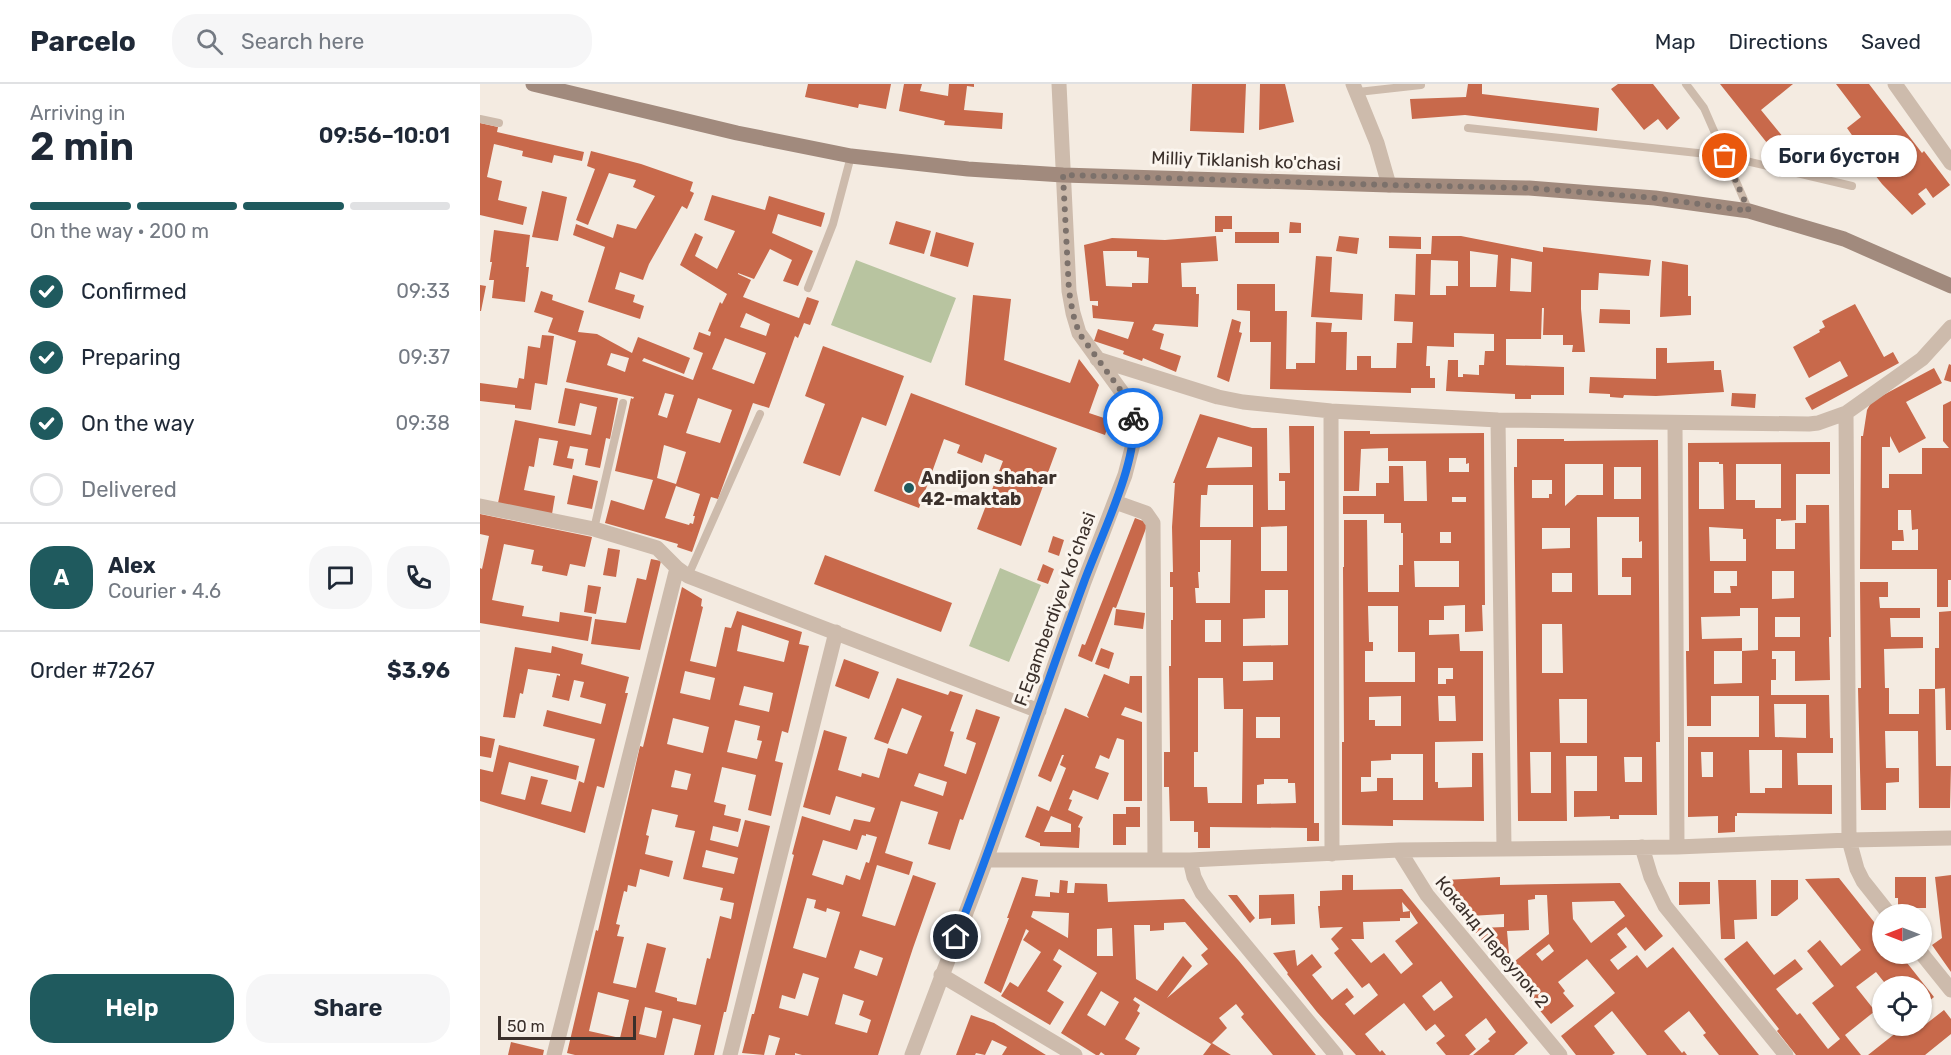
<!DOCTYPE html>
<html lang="en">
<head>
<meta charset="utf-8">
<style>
  :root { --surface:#fff; --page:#f6f6f7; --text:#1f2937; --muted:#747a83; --line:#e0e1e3; --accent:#1f5a5e }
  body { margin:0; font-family:Rubik,sans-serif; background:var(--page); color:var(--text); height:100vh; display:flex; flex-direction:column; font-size:22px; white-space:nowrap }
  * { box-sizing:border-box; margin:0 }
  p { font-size:20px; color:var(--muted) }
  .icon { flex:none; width:33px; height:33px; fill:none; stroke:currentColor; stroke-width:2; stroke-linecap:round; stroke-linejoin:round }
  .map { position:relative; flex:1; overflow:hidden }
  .details { display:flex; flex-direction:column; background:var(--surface); width:480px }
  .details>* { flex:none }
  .needle { width:39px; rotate:270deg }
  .tools { position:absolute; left:1392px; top:820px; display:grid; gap:12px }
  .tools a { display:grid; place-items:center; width:60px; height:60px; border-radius:50%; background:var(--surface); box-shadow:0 2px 4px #0004; font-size:30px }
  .scale { position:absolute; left:18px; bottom:15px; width:138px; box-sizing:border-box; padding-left:6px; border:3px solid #3b302b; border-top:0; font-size:16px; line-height:21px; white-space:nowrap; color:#3b302b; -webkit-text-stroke:4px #fbf5ee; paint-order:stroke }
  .pin { position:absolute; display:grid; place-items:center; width:51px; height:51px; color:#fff; margin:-26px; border:3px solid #fff; border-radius:50%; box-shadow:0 2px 6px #0007 }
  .courier { position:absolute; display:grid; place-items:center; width:60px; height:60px; margin:-30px; border:4px solid #1a73e8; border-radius:50%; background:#fff; color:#222; box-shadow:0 2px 8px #0007 }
  .bubble { position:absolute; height:42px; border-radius:21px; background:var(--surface); box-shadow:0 2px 4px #0004; font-size:20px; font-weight:600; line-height:42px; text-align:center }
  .head em { font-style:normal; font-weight:600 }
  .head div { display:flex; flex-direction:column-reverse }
  .head { display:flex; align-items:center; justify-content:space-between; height:102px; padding:0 30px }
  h1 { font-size:39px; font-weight:600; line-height:45px }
  .bar { display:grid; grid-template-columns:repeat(4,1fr); gap:9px 6px; align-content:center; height:72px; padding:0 30px }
  .bar i { height:8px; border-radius:4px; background:var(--line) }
  .bar .current { background:var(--accent) }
  .bar p { grid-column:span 4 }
  .line { display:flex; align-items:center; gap:15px; padding:0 30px; border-top:2px solid var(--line) }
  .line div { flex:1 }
  .round { display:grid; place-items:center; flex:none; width:63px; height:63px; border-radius:24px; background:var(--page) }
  ol { padding:0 30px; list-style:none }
  li { display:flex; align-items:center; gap:18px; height:66px }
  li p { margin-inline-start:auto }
  li .icon { padding:6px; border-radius:50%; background:var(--accent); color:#fff; stroke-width:4 }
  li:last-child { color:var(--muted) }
  li i { width:33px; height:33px; border:3px solid var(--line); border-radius:50% }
  .primary-button { display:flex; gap:12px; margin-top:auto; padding:12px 30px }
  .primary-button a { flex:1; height:69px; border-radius:24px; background:var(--accent); color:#fff; font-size:24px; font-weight:600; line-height:69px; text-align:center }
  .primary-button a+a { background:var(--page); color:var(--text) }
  header { display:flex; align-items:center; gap:36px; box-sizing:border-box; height:84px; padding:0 30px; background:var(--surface); border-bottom:2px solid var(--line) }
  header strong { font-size:28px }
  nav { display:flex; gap:33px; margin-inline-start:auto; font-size:21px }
  .search { width:420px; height:54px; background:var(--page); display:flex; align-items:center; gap:15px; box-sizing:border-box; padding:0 21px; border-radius:24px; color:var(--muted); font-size:22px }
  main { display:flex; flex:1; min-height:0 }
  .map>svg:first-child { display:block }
  .green { fill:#b8c4a0 }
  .building { fill:#c8694b; fill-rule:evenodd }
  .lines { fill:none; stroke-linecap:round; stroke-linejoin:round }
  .service { stroke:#cdbbac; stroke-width:8 }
  .minor { stroke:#cdbbac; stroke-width:15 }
  .secondary { stroke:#a18a7d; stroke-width:15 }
  .done { stroke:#7c716b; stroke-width:6; stroke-dasharray:0 10.8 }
  .route { stroke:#1a73e8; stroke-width:8 }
  .poi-dot { fill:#1f5a5e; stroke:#fbf5ee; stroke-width:2 }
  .labels { text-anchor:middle; stroke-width:6; stroke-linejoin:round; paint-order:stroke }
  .street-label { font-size:18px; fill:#3b302b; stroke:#fbf5ee }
  .poi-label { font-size:18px; font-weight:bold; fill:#3b302b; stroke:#fbf5ee; text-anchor:start }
</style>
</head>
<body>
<header>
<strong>Parcelo</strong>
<div class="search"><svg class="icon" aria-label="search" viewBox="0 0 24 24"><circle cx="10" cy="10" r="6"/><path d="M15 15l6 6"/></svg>Search here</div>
<nav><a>Map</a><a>Directions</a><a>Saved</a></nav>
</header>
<main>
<section class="details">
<div class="head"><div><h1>2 min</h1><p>Arriving in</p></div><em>09:56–10:01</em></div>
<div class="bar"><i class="current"></i><i class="current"></i><i class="current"></i><i></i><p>On the way · 200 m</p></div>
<ol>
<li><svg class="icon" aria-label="check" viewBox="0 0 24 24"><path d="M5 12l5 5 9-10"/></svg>Confirmed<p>09:33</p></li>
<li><svg class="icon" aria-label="check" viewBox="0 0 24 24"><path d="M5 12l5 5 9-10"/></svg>Preparing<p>09:37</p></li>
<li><svg class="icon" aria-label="check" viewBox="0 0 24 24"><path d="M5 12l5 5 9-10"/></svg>On the way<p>09:38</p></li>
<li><i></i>Delivered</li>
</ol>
<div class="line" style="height:108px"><b class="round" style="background:var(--accent);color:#fff">A</b><div><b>Alex</b><p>Courier · 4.6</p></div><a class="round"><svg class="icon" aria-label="chat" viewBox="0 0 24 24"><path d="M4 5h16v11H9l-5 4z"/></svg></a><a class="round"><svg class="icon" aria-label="phone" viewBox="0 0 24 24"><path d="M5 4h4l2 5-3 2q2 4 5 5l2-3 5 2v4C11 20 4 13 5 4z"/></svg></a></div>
<div class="line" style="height:78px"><div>Order #7267</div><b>$3.96</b></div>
<div class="primary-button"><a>Help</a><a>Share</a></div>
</section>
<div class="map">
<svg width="1471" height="971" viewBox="0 0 1471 971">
  <rect width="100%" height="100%" fill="#f4ebe1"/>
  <path class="green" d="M376,176L476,214L451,279L351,241Z
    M520,484L561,501L529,578L489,562Z"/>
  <path class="building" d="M328,0H411L406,25L379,20L378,24L325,13Z
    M424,0H442L440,7L468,12L469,0H494V3L487,2L484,26L523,29L522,45L464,41L465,37L419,27Z
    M712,0H766L764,49L710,47Z
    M780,0H805L814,38L779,46Z
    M988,0H1002V10L1119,24L1117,47L985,31L932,35L930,15L986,13Z
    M1138,0H1173L1200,34L1187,46L1178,35L1164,46L1131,5Z
    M1240,0H1313L1281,26L1312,64L1299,74Z
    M1356,0H1389L1442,69L1444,67L1470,101L1453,114L1446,104L1438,110L1446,120L1432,131L1402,100L1371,60L1376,57L1367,44L1381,33Z
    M0,39L18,43L17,48L104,68L102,77L74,71L72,79L42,72L43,67L14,60L7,93L22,97L18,116L47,123L43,141L0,131Z
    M111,67L161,80L213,98L210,107L214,109L207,125L202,122L169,180L163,196L140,188L135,205L155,211L153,218L164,222L160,235L108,218L125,163L93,151L96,140L133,154L137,140L156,145L175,112L153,103L156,96L129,89L108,141L96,136L115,85L107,82Z
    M62,107L87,113L78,157L52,153Z
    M232,111L285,126L289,112L345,129L341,143L298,130L292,149L333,167L318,202L303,197L312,176L290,165L274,195L258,189V190L271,196L263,213L319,234L327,213L339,217L330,241L324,239L318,254L315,252L289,324L273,319L238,415L231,413L212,468L197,463L198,460L125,439L131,416L164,426L173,396L135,387L151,314L153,315L154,313L86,298L96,257L68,248L73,234L54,228L61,207L73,211L72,216L104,227L98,248L117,250L152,269L158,253L210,274L204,290L164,274L162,277L213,296L223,269L213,265L219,248L230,252L231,248L228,247L240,218L242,220L247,210L200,181L215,149L223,153L215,172L237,185L255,147L224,136ZM266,229L290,240L286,252L260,243ZM245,254L286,269L274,300L232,285ZM131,269L149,274L145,288L127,281ZM185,309L194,311L187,334L178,331ZM218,314L252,326L240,359L206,349ZM184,361L206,368L196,400L177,394ZM196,402L220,410L213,432H215L213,440L210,439L209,441L185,434Z
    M735,132H752V145H743V148H735Z
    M416,137L451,147L444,170L409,160Z
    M810,138L821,139V149H809Z
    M14,146L50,151L46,183H49L45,218L12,214L14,196H9L12,178H10Z
    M456,148L494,159L488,183L450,172Z
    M755,148H799V159H755Z
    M736,152L738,177L701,179L702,203H716V210H719L718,243L675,240L672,246L684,250L680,265L701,272L696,288L663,274L662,277L643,270L644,267L614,257L618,245L648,255L654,238L613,234L612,221L618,222V217H610L604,161L632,154L685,156ZM623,167H657V173L669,174L668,199H652V203L626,202Z
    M859,152L879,154L877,170L856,167Z
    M909,152L941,153V165L909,164Z
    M952,152H981L1063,168V163L1171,176L1169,192L1119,189L1118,206H1101V225L1105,268H1092L1093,261H1083V251H1063L1064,224H1062L1061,255H1026V281L1084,283V311H1051V315H1035V310L966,307L968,276H978V293H983V290L999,291V281H1004L1005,267H1014V250L974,249V263L947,262L946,282H950V294H955V304H931V309L790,305L791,258H770V227L757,226V200H795V227H807L806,285H816V279H835L836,238L852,239L851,248H867L866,286H877V272H891V284H916L917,259H932L933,238L914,237L915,210L935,211L936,170H951ZM990,167L1018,171L1016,203H990ZM1031,174L1052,178L1051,208L1030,207ZM951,176L978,177V202H966V211H950Z
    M836,172L852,173L850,208L883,210L882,236L831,233Z
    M1182,177L1208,181V212H1211V231L1180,233Z
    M0,201L6,202L1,227H0Z
    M493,211L531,215L524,276L590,299L599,275L619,301L609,329L630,336L625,351L485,301Z
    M1375,220L1404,273L1413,268L1419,279L1332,326L1325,314L1368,292L1360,277L1329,294L1313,263L1340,248L1339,246L1345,243L1342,237Z
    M1120,225L1150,226V240L1119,239Z
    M752,235L761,238L759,248L762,249L749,298L737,293Z
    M62,251L74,252L67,301L55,299L51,326L35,324V321L0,317V299L37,304L39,294L44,295L48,262L60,264Z
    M343,262L424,292L406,342L382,333L360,392L323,379L345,320L325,312Z
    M1176,264H1187V279L1234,277V286H1241L1244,308L1176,312L1144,311L1143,314L1130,313V310L1109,309L1110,293L1176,295Z
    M1469,280L1471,281V298L1464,296Z
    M1454,284L1462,299L1426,318L1446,354L1419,369L1410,352V363H1402V404H1409V390H1442V364H1469L1463,357V321L1471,317V496H1468V523H1457V485H1380L1381,352H1383L1387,326L1392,317ZM1418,426H1431L1432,446L1438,445V466H1412V457H1424L1423,446H1418Z
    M85,304L138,314L130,355L126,354L120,384L105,381L108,365L90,362L87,374L94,375L92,385L73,381L78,357L59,354L54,383L49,382L44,406L75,412L72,430L18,419L35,336L111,351L117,323L100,319L95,342L78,339Z
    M431,309L577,364L541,462L497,445L523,377L505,370L502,379L477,369L480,361L464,355L439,424L394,407Z
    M1252,309L1276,310L1275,324L1251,322Z
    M720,330L772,344H787L788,426H805V397H799V389H810L809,342H834V739H839V757H827V744L730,743V764H718V748H714V737H690L689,703H684V668H690L689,582H691V536H693V503H690V488H693L692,443L695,399H693ZM738,353L772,363V383L726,384ZM728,401H773V443H720L721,411H727ZM807,442V487H781V443ZM720,456H751L750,519H716L715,504H719L718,488H720ZM785,506H808V561L763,562V535L785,534ZM725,536H741V558H725ZM763,578H793V596L763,597ZM718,594H743L744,625H763L762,719H728L727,703H714V668H718ZM776,633H800V654H776ZM784,695H808V699H815L816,719L777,720V701L784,700Z
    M864,347H890V350L1004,349L1005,521H1002L1003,547L985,548V521L964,522V536H949V551L979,550L980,567H1003V657L955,658V698H958V704L992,703V669H1003L1004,737L913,736V742L862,741V658H864L863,483H864V436H887L888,508H919V481H923V449H921V439H904V430H863V412H896V399H909V382H923L924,417H947L946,377H908V364L881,365L879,407H864ZM969,374H986V380L989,379V388H969ZM972,413H986V418H972ZM960,448H971V459H960ZM934,477H979V503H935ZM888,522H918V568H935V598H885V567H893V558H889ZM958,584H973V595H966V600H958ZM921,612V642H895V636H889V613ZM958,612H975L976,637H959ZM911,670H943V716H913V694H897V707L881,708V693H891V677L911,676Z
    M1037,355H1084V357L1178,356L1180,658H1176L1177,731H1139V735H1130V732L1094,733V707H1117V672H1086L1087,737H1038L1034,396V383H1037ZM1085,380H1123V411H1097L1085,422ZM1134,383H1161V415H1134ZM1052,396H1072V410H1069V414H1052ZM1117,433H1159V458L1162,457V474H1142V493H1151V511H1118ZM1062,444H1090V464L1062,465ZM1072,489H1092V508H1072ZM1062,540H1082L1083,589H1062ZM1079,615H1107V659H1080ZM1050,668H1071V709H1051ZM1144,673H1162V698H1145Z
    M1350,358V390H1316V436L1301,437V435H1296V465H1315V439H1326V421H1349L1351,553H1349L1350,596L1315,597V567H1292V575H1296V596H1291V611H1349L1350,654H1353V669H1317L1318,701H1352V730L1257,729V732H1255V748L1238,749V732L1208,733V653H1279V612H1231V642H1207L1206,567H1209L1208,359ZM1219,378H1239V380H1243L1244,425H1219ZM1256,380H1301V424H1275V416H1256ZM1229,443L1263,445V455H1266V477H1230ZM1234,487H1257V502H1250L1251,509H1234ZM1292,487H1314V514L1292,515ZM1260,524H1278V566L1262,567V599L1234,600V567H1262V554L1222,555L1221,533L1260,532ZM1295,533H1320V553H1295ZM1294,620H1326V654L1295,653ZM1269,666H1302V704H1285V709H1270ZM1221,668H1233V693H1222Z
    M93,391L118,397L112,425L87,420Z
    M0,430L112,453L105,483L90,480L87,492L62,487L63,482L51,480L54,466L24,460L12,516L44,522L42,532L79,538L80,528L112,533L108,557L0,539V484L2,485L9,452L0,450Z
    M655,434L668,439L636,524L633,523L612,578L598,572L602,560L605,561Z
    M573,452L584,456L579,472L568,468Z
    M128,464L140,466L136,493L123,491Z
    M345,471L472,519L461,548L334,500Z
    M171,475L181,477L160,566L111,560L115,535L146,539L157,494L166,496Z
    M563,480L574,485L568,500L557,496Z
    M1380,498H1408V513H1399L1400,524H1440V534H1410L1411,553H1443V564L1404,565L1405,604H1409V630H1439V605H1455V564H1459V528L1471,527V646H1466L1465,604L1455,605L1456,682H1471L1470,724H1439L1438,647H1405L1406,684H1419V698L1406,699V726H1381L1378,604H1381Z
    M108,501L121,503L116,530L104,528Z
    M202,503L222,515L221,522L223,523L210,577L236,583L245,543L251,544L257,527L322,548L319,560L329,562L308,649L302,647L295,677L303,679L291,732L268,726L276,691L242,683L234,718L246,721L244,731L261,735L258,748L233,742L230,756L258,763L265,736L290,742L246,928H244L234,971H214L221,941L193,934L184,971H95L87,969L116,846L118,847L160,662L163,663ZM262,541L309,557L304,578L257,567ZM205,587L235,594L230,616L200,609ZM264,602L293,609L289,628L259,621ZM193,634L229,643L223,669L187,660ZM255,636L280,642L277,656L282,657L277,675L247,668ZM195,686L211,690L207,706L191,703ZM172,725L198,731L195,743L215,747L203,795L243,804L240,816L254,819L251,835L240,832L230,875L227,874L216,921L197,917V914L175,908L186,864L167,859L156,904L133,899L144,853L137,852L140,841L136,840L144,807L147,808L148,801L156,803L160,785L189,793L193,777L165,770L169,752L166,751ZM226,766L258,774L254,790L222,783ZM118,908L149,916L140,954L109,947ZM165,923L182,927L176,954L159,950Z
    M636,525L665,529L663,545L634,541Z
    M72,562L103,570L101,580L149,593L145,609H148L124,704L117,702L105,749L0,717V685L13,688L19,661L99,682L96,696L29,678L21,710L45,716L51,692L68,696L61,720L91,728L99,697L104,699L115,655L63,642L67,626L121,640L126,620L100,613L104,598L94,596L89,617L72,613L77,591L80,592V590L48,585L43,610L40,609L35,634L23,633L35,563L71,569Z
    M621,564L634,569L629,585L615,580Z
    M364,575L399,588L389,615L355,602Z
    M624,590L649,600L650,592H662V629L645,623L641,631L662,638V717H644V656L637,654L629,675L620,671L615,684L629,689L618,716L593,706L589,715L592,716L588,726L603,733L598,743L600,744L599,764L560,762V759L545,753L557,722L569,727L586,684L580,681L584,671H582L571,698L558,692L585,624L609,634L607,631ZM571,732L591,740V748H564Z
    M417,594L468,611L470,607L483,611L470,647L474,648L464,682L486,690L496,659L486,655L496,625L520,633L483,736L480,735L470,766L448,760L458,728L421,717L405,769L433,778L429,791L397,781L382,832L415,842L433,791L456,799L433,864L398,971H322L315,969V971H295L300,954L289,951L284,971L262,969L272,930H274L314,771L312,770L322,732L370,747L374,735L390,738L395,724L356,712L350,731L323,723L344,646L367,653L358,686L381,693L382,689L399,694L408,664L427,670L442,632L422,624L408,660L394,655ZM439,689L467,698L463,712L434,702ZM386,750L397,753L389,779L386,778L380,796L366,791L363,801L332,791L343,756L377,766L382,751L386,752ZM327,814L336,816L334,824L346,828L347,824L360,828L346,874L313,864ZM380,866L403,874L397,892L374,884ZM323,889L339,894L328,932L299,924L302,911L315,915ZM363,910L384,917L379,931L391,936L387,949L355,940Z
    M0,652L15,655L11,674L0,672Z
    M646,723H660V743H646V761H633V730H646Z
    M862,791H873V806L922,805L1048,959L1034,971H993L1010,957L1008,955L1016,948L1006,934L985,951L996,965L989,971H966L956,959L965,952L955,940L946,947L924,919L885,950L900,968L902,966L906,971H876L837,928L807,890L808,889L793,869L815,866L817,882L832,870L842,883L832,891L852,916L867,904L874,913L865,920L874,931L898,911L889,899L882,904L854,869L859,865L851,855L863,843L840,844L838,822H840V807L862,806ZM922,818L930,827L938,839L915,857L933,880L921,890L904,869L891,879L871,855H884L883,838L920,837V834H930V827L923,828ZM961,897L973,913L954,927L942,912Z
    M1471,791V888L1452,861L1462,854L1455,793Z
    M542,793L558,796L555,812L570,813V808L579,809L580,796L588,797L587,809H594L595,799L627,800L628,818L704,815L759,877L836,971H793L761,933L764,930L756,920L739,934L747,944L731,960L655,913L653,916L660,921L657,927L660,929L645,955L660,964L656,971H625L621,968L619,971H616L581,949L617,889L579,865L573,876L582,882L567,907L584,918L570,941L543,925L521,912L530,898L538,903L561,868L543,856L549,847L546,845L521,909L504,899L529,834H527ZM553,827L589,829L588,854L551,833ZM705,838L728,865L721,871L728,880L687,914L712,882L703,872L677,907L656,895L654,841H670V847L684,846V839ZM632,844L633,872H617V845ZM621,907L639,918L625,942L607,931Z
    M1020,793V801L1140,799L1183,852L1165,867L1146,843L1137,850L1147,863L1130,876L1138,886L1157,871L1167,884L1193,863L1279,971H1239L1223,951L1226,949L1209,927L1184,947L1202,969L1204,967L1207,971H1167L1132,927L1114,942L1135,969L1132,971H1096L1081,952L1135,909L1107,875L1078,898L1085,907L1083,909L1094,922L1071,940L977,826L962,805L965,804V796ZM1055,811H1067L1069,850L1030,881L1027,847L1049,846L1048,816L1055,815ZM1134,817L1145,832L1111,859L1093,835L1092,818ZM985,826H990V832L1024,830V843L1000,844ZM1069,860L1074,867L1062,877L1056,870Z
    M1415,793H1446V824H1418V814H1415Z
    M1359,794L1402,848V870H1420L1454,913L1443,922L1442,903H1408L1396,888L1376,903L1395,927L1365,951L1381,971H1316L1297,947L1299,945L1244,875L1267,857L1294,891L1315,875L1323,885L1296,905L1317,931L1320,929L1348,965L1360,955L1332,919L1354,902L1327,867L1340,856L1361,882L1381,866L1325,795Z
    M1238,796H1276L1277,835L1254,836L1255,855H1241Z
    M1291,796H1318V815L1297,832H1291Z
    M1199,798H1230V820L1199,821Z
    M814,810L815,840L791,841V834L779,835V811Z
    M748,811H757L775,834L770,839Z
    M1464,926L1471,935V950L1445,971H1388L1417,948L1412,942H1433L1437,947Z
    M491,931L514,939L566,971H522L527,963L512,956L505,971L496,969L495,971H476Z
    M31,958L64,966L63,971H28Z
    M732,959L751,971H723Z"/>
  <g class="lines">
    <path class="service" d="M1206,0L1224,24L1269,127
      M878,8L941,1
      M0,35L19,39
      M988,44L1245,72L1372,102
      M328,204L353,140L371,72
      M114,445L143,319
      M208,492L280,330"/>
    <path class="minor" d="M873,0L897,59L909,101
      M1415,0L1471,79
      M617,275L738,313L763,318L851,327L1018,336L1329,340L1338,339L1366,329L1442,275L1471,243
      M851,327L852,770
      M1366,329L1369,756L1377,785L1383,797L1410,831
      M1018,336L1024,764
      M1195,339L1197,763
      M635,418L666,429L673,439L675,776
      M0,422L114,445L177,464L197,484
      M1162,763L1171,793L1185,822L1306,971
      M919,766L947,811L1080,971
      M506,776H710L919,766L1197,763L1369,756L1471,754
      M710,776L714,793L722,809L856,971
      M1442,870L1471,906
      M461,891L595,971
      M74,971L197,484L208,492L559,627
      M250,971L356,548
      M432,971L506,776L604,498L645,391L653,360L654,337L649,318L599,249L593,229L589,207L579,0"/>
    <path class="secondary" d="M53,0L257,49L371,72L488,85L583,91L909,101L1049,104L1175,114L1269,127L1364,155L1471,202"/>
  </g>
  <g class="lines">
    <path class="done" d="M653,334L649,318L599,249L593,230L589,207L583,91L909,101L1049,104L1175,114L1269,127L1245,72"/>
    <path class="route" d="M476,853C522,736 560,616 604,498C619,456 659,377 653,334"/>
  </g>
  <circle class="poi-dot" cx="429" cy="404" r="6"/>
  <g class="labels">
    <g class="street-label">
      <text transform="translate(766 77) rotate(2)" y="6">Milliy Tiklanish ko'chasi</text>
      <text transform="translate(575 525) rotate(-70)" y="6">F.Egamberdiyev kо‘chasi</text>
      <text transform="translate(1012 858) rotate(50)" y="6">Коканд Πереулок 2</text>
    </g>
    <g class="poi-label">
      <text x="441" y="400">Andijon shahar<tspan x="441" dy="21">42-maktab</tspan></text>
    </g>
  </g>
</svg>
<div class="tools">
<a><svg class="needle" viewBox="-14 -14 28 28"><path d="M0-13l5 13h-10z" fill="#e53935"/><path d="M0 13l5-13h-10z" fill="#747a83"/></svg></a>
<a><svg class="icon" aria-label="locate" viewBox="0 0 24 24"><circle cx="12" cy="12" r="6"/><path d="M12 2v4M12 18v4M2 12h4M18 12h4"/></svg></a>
</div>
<div class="scale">50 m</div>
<div class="pin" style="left:1245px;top:72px;background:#ea580c"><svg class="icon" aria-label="bag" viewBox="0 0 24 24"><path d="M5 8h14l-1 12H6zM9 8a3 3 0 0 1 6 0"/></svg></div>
<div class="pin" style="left:476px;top:853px;background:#1f2937"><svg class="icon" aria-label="home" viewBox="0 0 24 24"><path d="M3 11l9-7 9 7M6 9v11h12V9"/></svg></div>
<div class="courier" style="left:653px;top:334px"><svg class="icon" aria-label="bike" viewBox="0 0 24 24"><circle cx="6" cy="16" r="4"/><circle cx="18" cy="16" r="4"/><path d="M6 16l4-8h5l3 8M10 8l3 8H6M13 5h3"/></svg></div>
<div class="bubble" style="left:1281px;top:51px;width:156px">Боги бустон</div>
</div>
</main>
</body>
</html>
